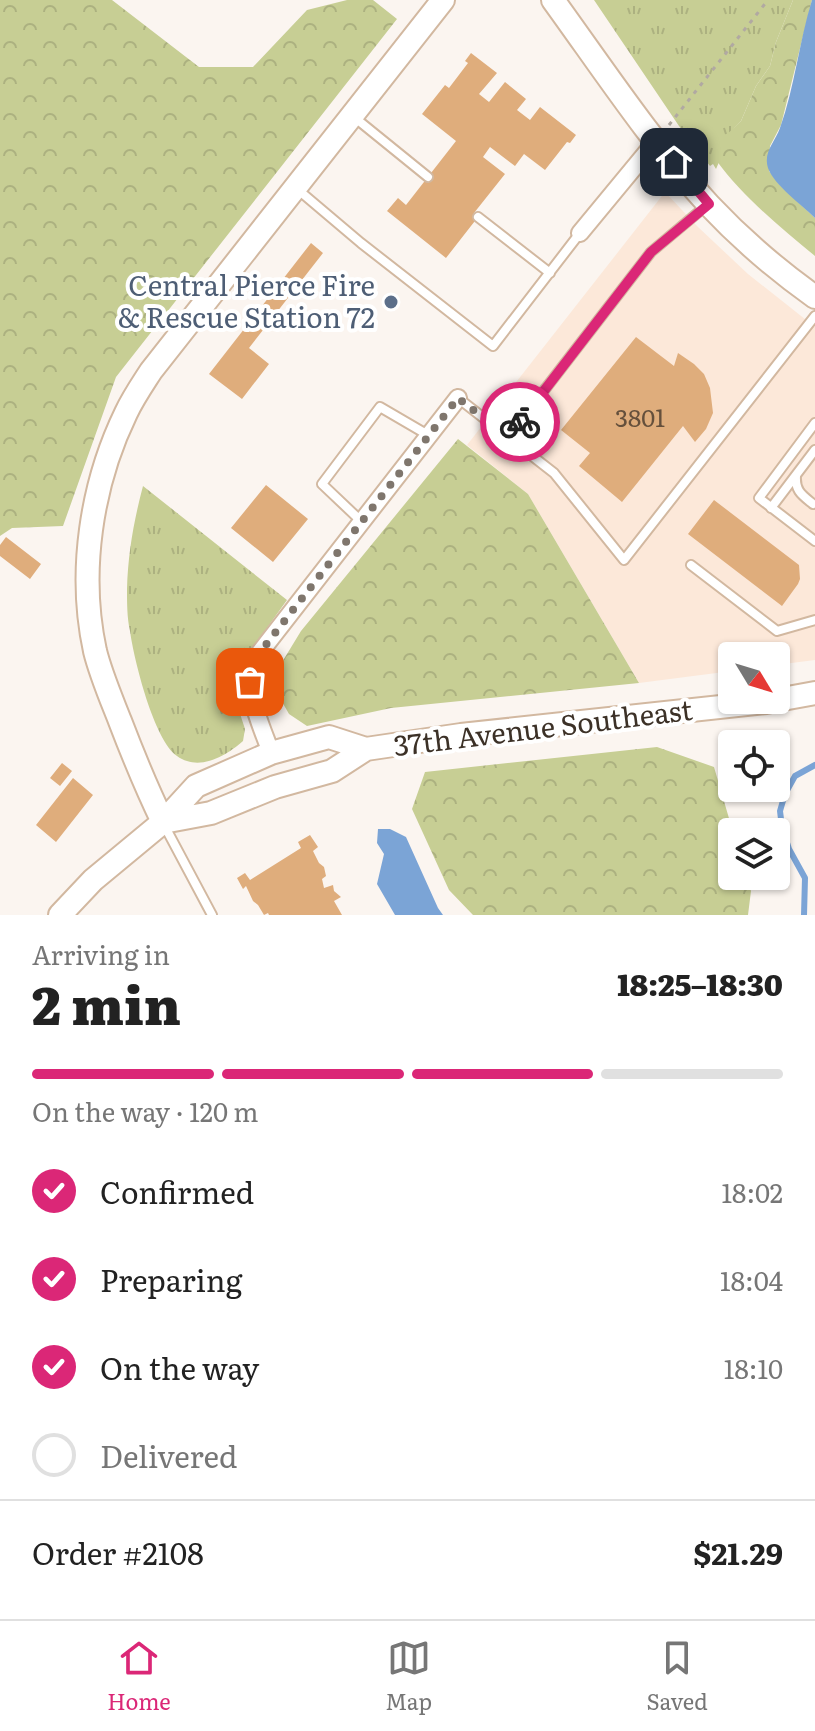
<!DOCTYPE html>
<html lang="en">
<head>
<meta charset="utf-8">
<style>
  :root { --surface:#fff; --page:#f2f2f2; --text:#222; --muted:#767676; --line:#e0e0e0; --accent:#db2777 }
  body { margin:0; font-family:Literata,serif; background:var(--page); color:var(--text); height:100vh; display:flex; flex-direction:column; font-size:30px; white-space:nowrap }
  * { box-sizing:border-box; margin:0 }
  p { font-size:26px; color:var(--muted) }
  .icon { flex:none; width:44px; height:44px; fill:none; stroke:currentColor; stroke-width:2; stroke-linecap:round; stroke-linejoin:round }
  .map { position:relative; height:915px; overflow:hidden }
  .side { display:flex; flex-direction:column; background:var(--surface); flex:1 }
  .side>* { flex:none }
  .needle { width:52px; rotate:128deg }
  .buttons { position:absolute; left:718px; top:642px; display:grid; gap:16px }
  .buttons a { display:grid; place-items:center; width:72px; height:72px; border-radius:8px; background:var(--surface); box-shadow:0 2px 6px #0004; font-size:40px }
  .pin { position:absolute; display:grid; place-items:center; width:68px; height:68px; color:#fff; margin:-34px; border-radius:16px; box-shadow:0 4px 12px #0006 }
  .courier { position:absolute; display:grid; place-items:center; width:80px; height:80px; margin:-40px; border:6px solid #db2777; border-radius:50%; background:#fff; color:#222; box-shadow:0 2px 10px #0007 }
  .head em { font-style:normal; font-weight:800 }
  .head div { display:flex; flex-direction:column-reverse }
  .head { display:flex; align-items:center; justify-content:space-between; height:136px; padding:0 32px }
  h1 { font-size:52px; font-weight:800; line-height:60px }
  .bar { display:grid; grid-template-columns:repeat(4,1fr); gap:12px 8px; align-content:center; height:96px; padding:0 32px }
  .bar i { height:10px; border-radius:6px; background:var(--line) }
  .bar .active { background:var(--accent) }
  .bar p { grid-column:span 4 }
  .line { display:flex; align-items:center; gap:20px; padding:0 32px; border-top:2px solid var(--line) }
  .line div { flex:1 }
  ol { padding:0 32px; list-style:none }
  li { display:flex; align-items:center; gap:24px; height:88px }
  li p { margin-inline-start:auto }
  li .icon { padding:8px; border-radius:50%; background:var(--accent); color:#fff; stroke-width:4 }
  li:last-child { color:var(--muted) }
  li i { width:44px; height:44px; border:4px solid var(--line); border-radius:50% }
  .menu { display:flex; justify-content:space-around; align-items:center; height:112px; border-top:2px solid var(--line); background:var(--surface); font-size:22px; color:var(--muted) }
  .menu a { display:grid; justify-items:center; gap:4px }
  .menu .active { color:var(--accent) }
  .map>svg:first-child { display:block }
  .commercial { fill:#fce8d9 }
  .grass { fill:url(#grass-tufts) }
  .forest { fill:url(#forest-crowns) }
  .water { fill:#7ba4d6 }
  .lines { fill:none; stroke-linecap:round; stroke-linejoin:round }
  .stream { stroke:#7ba4d6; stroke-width:6 }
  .building { fill:#dfad7c }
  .lane-casing { stroke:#d2b8a0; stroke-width:12 }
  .street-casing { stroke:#d2b8a0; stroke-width:20 }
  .secondary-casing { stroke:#d2b8a0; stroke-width:26 }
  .path { stroke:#b1a9a2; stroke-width:3; stroke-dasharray:4 6; stroke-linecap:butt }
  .lane { stroke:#fff; stroke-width:8 }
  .street { stroke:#fff; stroke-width:16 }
  .secondary { stroke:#fff; stroke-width:22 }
  .done { stroke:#7f766d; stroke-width:8; stroke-dasharray:0 14.4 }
  .route { stroke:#db2777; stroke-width:10 }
  .service-dot { fill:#5c6f8a; stroke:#fff; stroke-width:3 }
  .labels { text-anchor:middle; stroke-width:8; stroke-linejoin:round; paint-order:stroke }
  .number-label { font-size:24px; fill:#65503c }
  .service-label { font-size:28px; fill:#4e5e75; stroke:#fff; text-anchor:end }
  .street-label { font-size:28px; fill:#3c3127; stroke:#fff }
</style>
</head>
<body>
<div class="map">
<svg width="815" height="915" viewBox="0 0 815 915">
  <defs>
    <pattern id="grass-tufts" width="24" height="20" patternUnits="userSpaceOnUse" patternTransform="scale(2)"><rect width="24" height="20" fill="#c7ce94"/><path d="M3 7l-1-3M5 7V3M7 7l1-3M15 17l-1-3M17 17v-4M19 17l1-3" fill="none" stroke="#acb180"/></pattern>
    <pattern id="forest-crowns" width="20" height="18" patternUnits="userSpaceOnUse" patternTransform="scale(2)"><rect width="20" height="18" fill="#c7ce94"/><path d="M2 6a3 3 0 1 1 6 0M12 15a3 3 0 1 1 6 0" fill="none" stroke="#acb180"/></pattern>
  </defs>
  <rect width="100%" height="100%" fill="#fbf5f0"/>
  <path class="commercial" d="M665,192L698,227L748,274L815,327V660L776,665V656H732V671L639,683L528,494L467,445Z"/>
  <path class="grass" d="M594,0H793L776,42L770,66L756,86L741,121L734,128L716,169L713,164L710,166L679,126Z
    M143,486L287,600L236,671L231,686L245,729L243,741C226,756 199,772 177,756C154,740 134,660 130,631C127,618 127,602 127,589C128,553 134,520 143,486Z"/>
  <path class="forest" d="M0,0H112L199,67H253L307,10L347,0H373L397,19L116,377L63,526L12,528L0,536Z
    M793,0H812L781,125L770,146L769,171L780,185L815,218V256C780,227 743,197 716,160L722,139L741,121L756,86L770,66L776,42Z
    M458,439L528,494L639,683L391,708L307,726L289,714L277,693L276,672L301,631Z
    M657,747L714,767L733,832H732V876H746L751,891L748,915H473L449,890L412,809L425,772Z"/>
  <path class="water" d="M812,0H815V218C802,205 774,185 768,168C763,152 775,142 780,128C795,86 799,42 812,0Z
    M378,829H390L406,837L438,908L443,915H395L377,884L384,854L377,843Z"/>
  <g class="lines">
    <path class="stream" d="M804,915L805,878L789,849L782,827L780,811L785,794L795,776L815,765"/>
  </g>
  <path class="building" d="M471,53L497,73L479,94L489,102L505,82L526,99L517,110L530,120L540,107L576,135L570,143L567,142L545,170L524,154L515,166L490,147L483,157L505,174L474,213L478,217L446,258L387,211L398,198L406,205L456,141L422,114L445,85L449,88L468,63L465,61Z
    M311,243L323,253L249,348L269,364L242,399L209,374Z
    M636,337L674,366L678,353L694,364L704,374L710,388L713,413L706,429L695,442L683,426L622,502L579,466L590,453L561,430Z
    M266,485L308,519L273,562L231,528Z
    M714,500L799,565L800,579L798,584L782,606L688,534Z
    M6,537L41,564L30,579L0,556V545Z
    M62,763L72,771L60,786L50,778Z
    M73,778L93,795L56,842L36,825Z
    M310,835L318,847L313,851L319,863L324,867L326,876L322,879L324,888L333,885L334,891L341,897L334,901L342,915H269L268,913L264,915L258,905L253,901L246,886L243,889L237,878L245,873L250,880L301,848L298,842Z"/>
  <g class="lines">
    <g class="lane-casing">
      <path id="lane" d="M354,117L428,177
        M296,188L361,243L493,346L580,233
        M478,217L550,273
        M458,398L554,473L624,560L815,316
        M815,423L759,498L815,541
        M508,437L651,252L707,205
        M796,476C795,491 802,495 813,504
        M771,508L815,450
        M361,521L322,484L380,407L428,435
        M691,565L777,631L815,620
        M163,823L212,915"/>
    </g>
    <g class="street-casing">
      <path id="street" d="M580,233L656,141
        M271,753C262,727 242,687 254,660L458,398"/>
    </g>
    <g class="secondary-casing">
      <path id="secondary" d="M553,0C603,69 651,142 709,205C741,239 777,270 815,297
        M163,822C147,789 133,755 120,721C111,698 101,675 95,651C78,573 91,485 126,413C133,398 142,385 151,371L443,0
        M163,822L211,813L275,787L332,771L366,749L461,735L766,702L815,693
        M60,915L93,880L163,822L196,786L271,753L329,737L366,749"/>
    </g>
    <path class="path" d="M669,125L768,0"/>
    <use href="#lane" class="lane"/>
    <use href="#street" class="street"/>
    <use href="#secondary" class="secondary"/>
  </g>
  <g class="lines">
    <path class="done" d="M250,682V669L254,660L458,398L508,437L520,422"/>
    <path class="route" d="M520,422L651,252L709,204L674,162"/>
  </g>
  <circle class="service-dot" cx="391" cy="302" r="8"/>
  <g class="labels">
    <g class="number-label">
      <text x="640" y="427">3801</text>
    </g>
    <g class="service-label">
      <text x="375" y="296">Central Pierce Fire<tspan x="375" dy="32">&amp; Rescue Station 72</tspan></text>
    </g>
    <g class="street-label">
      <text transform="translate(543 728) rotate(-7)" y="10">37th Avenue Southeast</text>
    </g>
  </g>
</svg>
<div class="buttons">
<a><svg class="needle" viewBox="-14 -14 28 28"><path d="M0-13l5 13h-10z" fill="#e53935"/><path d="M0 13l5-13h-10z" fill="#767676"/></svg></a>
<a><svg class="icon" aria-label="locate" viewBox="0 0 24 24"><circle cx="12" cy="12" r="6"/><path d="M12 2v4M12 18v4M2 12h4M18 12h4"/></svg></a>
<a><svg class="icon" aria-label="layers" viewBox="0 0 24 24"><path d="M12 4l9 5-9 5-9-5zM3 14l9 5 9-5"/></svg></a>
</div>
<div class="pin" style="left:250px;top:682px;background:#ea580c"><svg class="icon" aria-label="bag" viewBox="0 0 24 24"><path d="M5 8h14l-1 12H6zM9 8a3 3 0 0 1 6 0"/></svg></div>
<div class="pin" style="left:674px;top:162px;background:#1f2937"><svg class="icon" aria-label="home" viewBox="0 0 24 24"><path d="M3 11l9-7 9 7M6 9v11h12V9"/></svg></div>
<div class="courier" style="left:520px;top:422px"><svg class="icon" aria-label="bike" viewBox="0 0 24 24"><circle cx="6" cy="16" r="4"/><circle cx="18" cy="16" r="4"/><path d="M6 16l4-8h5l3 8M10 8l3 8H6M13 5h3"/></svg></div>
</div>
<section class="side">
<div class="head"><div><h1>2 min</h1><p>Arriving in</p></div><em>18:25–18:30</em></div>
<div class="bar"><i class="active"></i><i class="active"></i><i class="active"></i><i></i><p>On the way · 120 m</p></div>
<ol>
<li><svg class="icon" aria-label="check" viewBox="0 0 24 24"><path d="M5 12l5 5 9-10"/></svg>Confirmed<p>18:02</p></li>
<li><svg class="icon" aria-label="check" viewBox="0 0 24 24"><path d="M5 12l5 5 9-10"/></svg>Preparing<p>18:04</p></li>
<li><svg class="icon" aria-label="check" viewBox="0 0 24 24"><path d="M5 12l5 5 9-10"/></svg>On the way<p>18:10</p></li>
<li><i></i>Delivered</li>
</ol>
<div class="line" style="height:104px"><div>Order #2108</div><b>$21.29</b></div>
</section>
<nav class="menu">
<a class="active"><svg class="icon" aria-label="home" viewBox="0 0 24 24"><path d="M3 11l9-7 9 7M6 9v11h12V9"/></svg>Home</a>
<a><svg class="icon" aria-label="map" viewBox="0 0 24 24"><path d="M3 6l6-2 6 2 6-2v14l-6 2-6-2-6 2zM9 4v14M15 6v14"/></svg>Map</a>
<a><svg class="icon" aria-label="saved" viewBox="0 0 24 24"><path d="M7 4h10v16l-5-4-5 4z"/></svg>Saved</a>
</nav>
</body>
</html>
